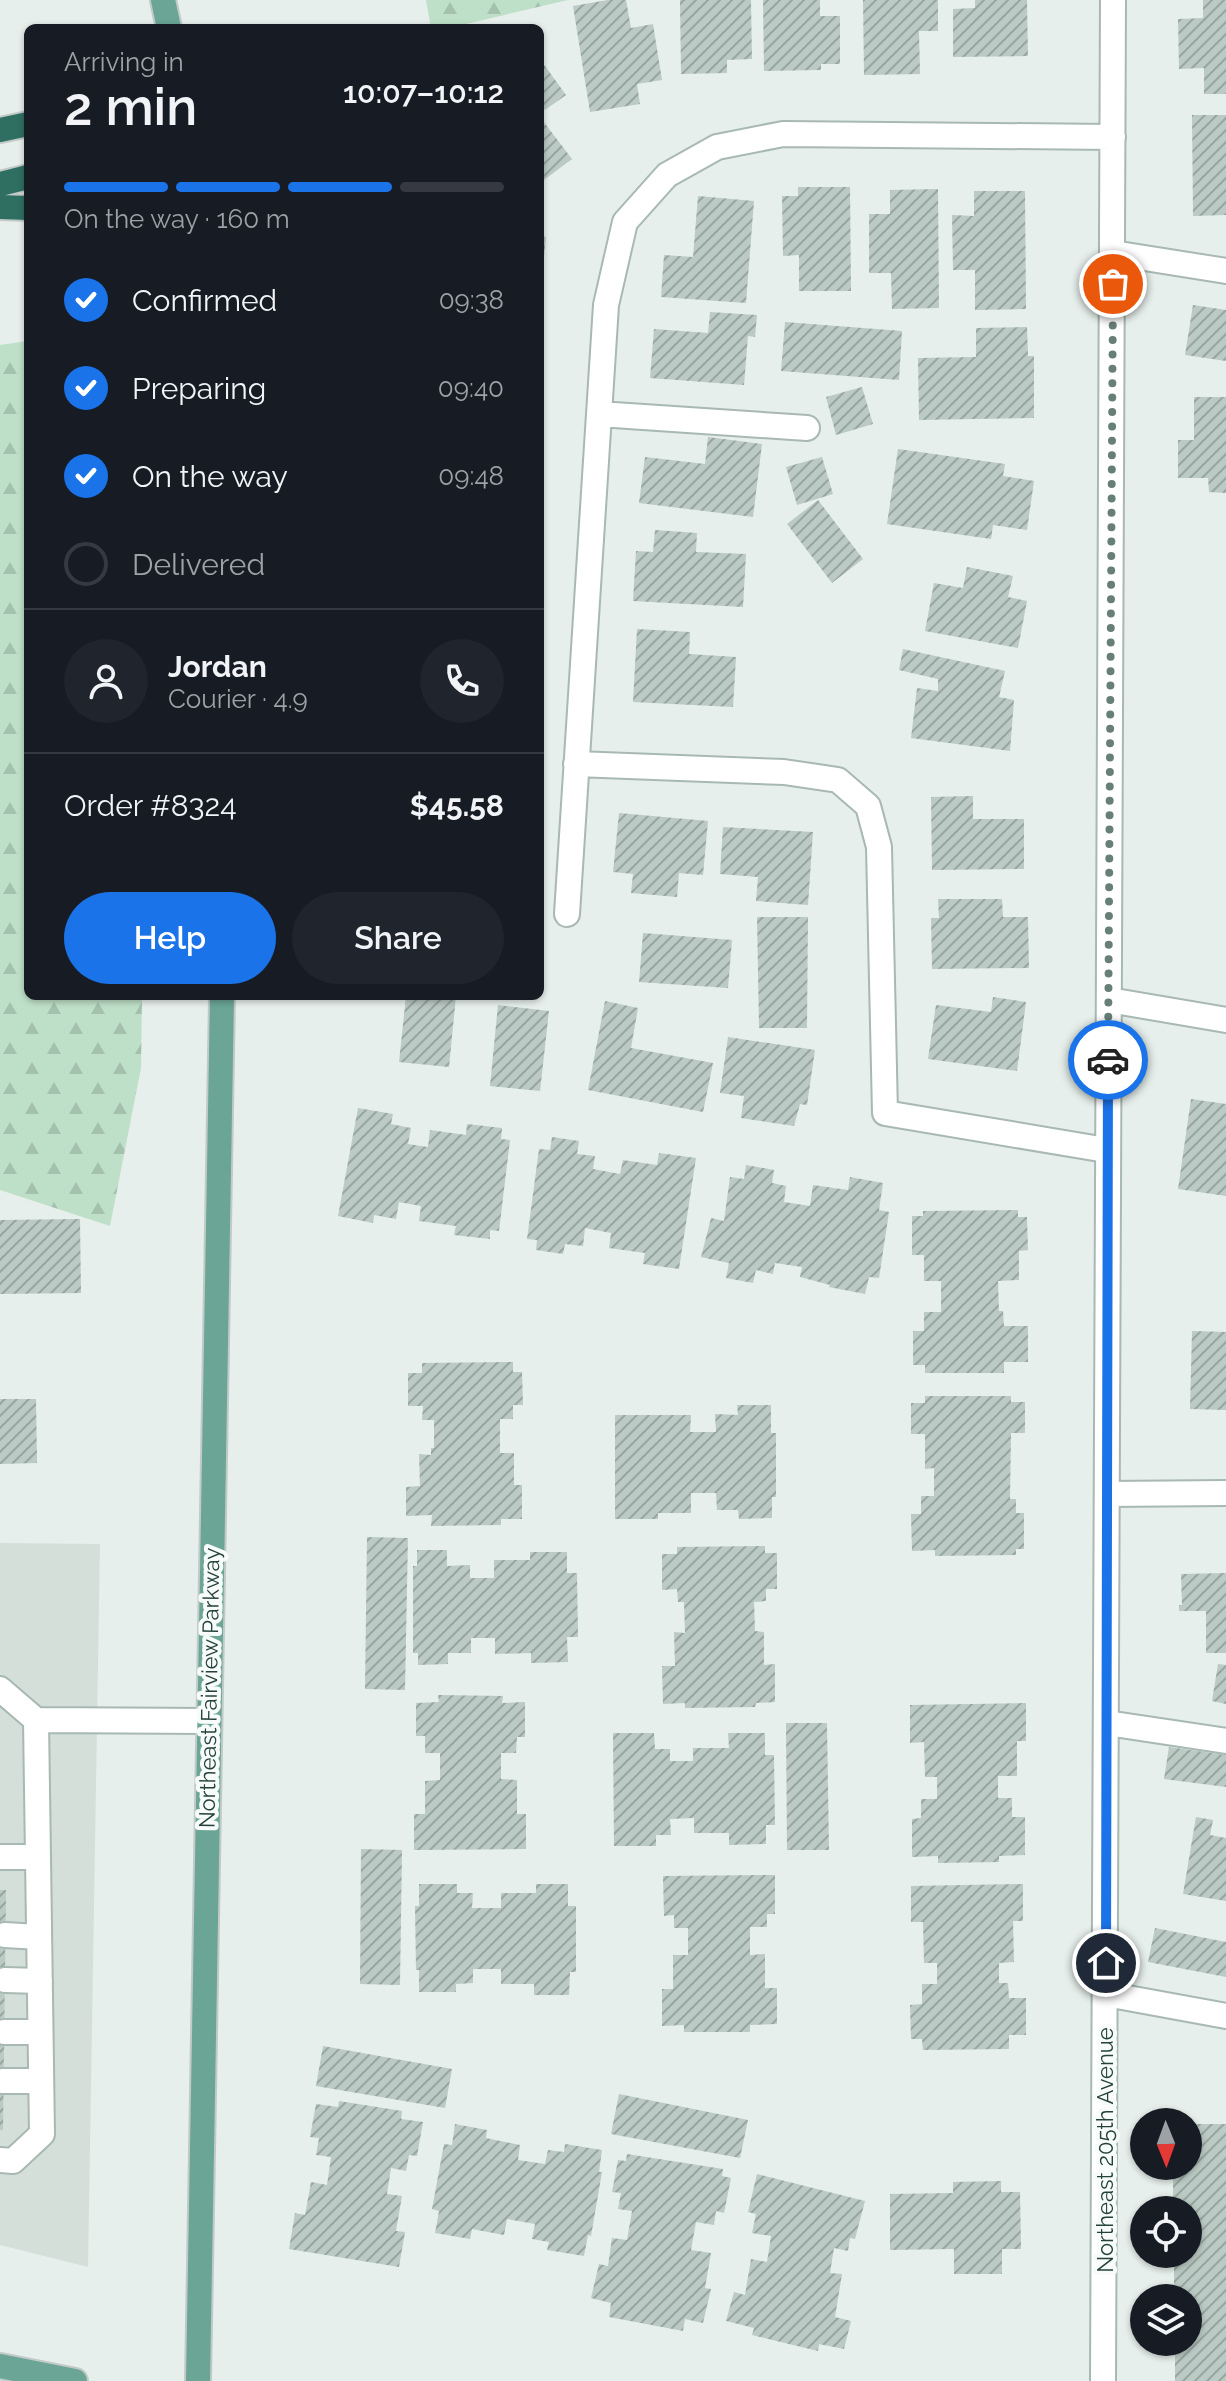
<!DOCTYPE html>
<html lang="en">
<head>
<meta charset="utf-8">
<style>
  :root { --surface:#171b24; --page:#20242c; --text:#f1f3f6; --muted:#9ea1a6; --line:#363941; --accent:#1a73e8 }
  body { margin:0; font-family:Raleway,sans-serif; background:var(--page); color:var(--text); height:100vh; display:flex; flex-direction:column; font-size:30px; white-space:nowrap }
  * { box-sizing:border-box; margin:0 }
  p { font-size:26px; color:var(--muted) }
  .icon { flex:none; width:44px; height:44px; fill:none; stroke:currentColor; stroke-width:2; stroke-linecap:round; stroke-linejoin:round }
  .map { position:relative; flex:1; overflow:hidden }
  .drawer { position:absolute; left:24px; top:24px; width:520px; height:976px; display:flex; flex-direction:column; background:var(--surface); border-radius:12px; box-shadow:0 2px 6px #0004 }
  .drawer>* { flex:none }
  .needle { width:52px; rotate:179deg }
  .buttons { position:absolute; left:1130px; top:2108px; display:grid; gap:16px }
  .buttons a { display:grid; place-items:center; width:72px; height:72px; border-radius:50%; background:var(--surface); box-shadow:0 2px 6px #0004; font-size:40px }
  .pin { position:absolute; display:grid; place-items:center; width:68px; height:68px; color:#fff; margin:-34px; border:4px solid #fff; border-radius:50%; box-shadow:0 2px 8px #0007 }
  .courier { position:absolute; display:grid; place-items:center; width:80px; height:80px; margin:-40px; border:6px solid #1a73e8; border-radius:50%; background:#fff; color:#222; box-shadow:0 2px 10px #0007 }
  .headline em { font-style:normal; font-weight:600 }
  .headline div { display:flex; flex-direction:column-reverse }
  .headline { display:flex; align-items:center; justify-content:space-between; height:136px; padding:0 40px }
  h1 { font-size:52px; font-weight:600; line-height:60px }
  .bar { display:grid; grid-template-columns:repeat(4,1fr); gap:12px 8px; align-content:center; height:96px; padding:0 40px }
  .bar i { height:10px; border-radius:6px; background:var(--line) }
  .bar .on { background:var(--accent) }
  .bar p { grid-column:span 4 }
  .line { display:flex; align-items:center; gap:20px; padding:0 40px; border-top:2px solid var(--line) }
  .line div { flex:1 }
  .round { display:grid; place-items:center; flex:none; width:84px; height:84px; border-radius:42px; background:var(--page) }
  ol { padding:0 40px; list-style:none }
  li { display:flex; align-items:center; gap:24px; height:88px }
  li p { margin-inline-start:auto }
  li .icon { padding:8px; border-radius:50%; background:var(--accent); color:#fff; stroke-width:4 }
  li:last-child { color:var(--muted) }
  li i { width:44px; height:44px; border:4px solid var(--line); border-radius:50% }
  .button { display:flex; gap:16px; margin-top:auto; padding:16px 40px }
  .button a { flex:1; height:92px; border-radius:48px; background:var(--accent); color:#fff; font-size:32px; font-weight:600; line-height:92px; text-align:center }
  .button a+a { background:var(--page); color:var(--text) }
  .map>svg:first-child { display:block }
  .built { fill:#d4dfda }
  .forest { fill:url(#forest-firs) }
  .building { fill:url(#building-hatch) }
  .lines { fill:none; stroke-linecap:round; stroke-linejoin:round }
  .minor-casing { stroke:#a8b8b2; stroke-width:28 }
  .major-casing { stroke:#c2cac8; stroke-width:28 }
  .highway-casing { stroke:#c2cac8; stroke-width:28 }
  .minor { stroke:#fff; stroke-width:24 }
  .major { stroke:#6aa596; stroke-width:24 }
  .highway { stroke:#2f6f62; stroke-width:24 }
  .done { stroke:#687f78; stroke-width:8; stroke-dasharray:0 14.4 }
  .route { stroke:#1a73e8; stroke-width:10 }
  .labels { text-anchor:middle; stroke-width:8; stroke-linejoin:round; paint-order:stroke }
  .street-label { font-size:22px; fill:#24423a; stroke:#f7fbf9 }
</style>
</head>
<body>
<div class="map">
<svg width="1226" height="2381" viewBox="0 0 1226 2381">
  <defs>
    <pattern id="forest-firs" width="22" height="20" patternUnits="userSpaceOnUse" patternTransform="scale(2)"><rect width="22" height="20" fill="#bfe0c8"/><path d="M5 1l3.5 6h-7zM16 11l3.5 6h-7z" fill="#a4c1ad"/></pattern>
    <pattern id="building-hatch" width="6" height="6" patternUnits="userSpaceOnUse" patternTransform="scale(2)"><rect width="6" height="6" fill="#bbcac4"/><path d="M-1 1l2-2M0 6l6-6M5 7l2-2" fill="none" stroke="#98a6a0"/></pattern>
  </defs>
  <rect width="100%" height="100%" fill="#e6efeb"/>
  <path class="built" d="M0,1543L100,1544L88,2267L0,2245Z"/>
  <path class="forest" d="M426,0H568L449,28H431Z
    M28,341V996H142L141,1068L110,1226L0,1190V345Z"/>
  <path class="building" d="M608,0H626L631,28L653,24L662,80L637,84L640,104L590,112L573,6Z
    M680,0H751L752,59L727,60V73L681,74Z
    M763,0H820V16H840V64H821V70L764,71Z
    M863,0H938V31H919L920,74L864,75Z
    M975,0H1027L1028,56L953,57V9L975,8Z
    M1203,0H1226V94H1204V68L1179,69L1178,19L1203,18Z
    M540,59L566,95L545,110L540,104Z
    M1192,115H1226V215L1193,216Z
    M540,117L572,159L540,183Z
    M798,187H850L851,291H799V255L783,256L782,196H798Z
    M938,189L939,308L892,309L891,273H869V214H890V190Z
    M974,191H1025L1026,309L975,310V270H953L952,215L974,216Z
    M698,196L754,201L746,303L661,297L664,255L693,257Z
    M540,236L546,237L542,276H540Z
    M1193,305L1226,310V361L1185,355Z
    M710,312L757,315L755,337L748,336L744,385L650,378L654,329L708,333Z
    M785,322L902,331L899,380L781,371Z
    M1027,327L1028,356H1034V418L919,420L918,358L976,357V328Z
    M862,387L873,424L836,435L826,397Z
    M1194,397H1226V493L1209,492L1208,478H1178V440H1194Z
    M708,437L762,444L753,517L639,503L645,457L705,464Z
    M898,449L1005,464L1003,476L1034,481L1027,530L993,525L991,539L887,524Z
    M822,457L833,494L797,505L786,467Z
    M818,500L863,559L832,583L787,524Z
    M655,530L697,533L696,552L746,554L743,607L633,601L636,551L653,552Z
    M967,567L1013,576L1008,597L1027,601L1018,648L925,631L934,583L963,588Z
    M637,629L690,632L689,654L736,657L733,707L633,702Z
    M903,649L1005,671L999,697L1014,700L1010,751L911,738L917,688L938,691V679L899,670Z
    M973,796V819H1024V869L932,870L931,797Z
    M619,813L708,821L703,875L679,873L677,897L631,893L633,874L613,872Z
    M723,827L813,832L808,905L756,901L758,877L720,874Z
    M938,899H1002L1003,917H1028L1029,968L932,969L931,918H939Z
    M757,917H808L807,1028H759Z
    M643,933L732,940L728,988L639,982Z
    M406,996H456L449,1067L399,1062Z
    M993,997L1026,1002L1017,1071L928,1059L936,1005L991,1012Z
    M605,1001L638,1008L631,1048L713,1063L703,1112L588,1090Z
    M498,1005L549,1011L540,1091L490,1086Z
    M728,1037L815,1050L807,1105L800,1104L794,1126L741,1118L744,1096L720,1093Z
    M1191,1099L1226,1104V1196L1178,1189Z
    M358,1108L393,1114L391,1124L411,1128L408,1144L428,1147L430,1130L466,1135L467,1124L502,1128L501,1139L510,1140L499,1231L490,1230V1239L454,1235L456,1226L419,1221L421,1206L399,1202L396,1219L374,1215L373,1223L338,1216Z
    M552,1137L579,1141L577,1154L595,1156L593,1169L620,1174L623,1160L657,1165L659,1153L696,1158L679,1269L643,1264L645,1253L609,1248L611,1233L585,1228L583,1246L565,1244L563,1254L536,1250L537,1240L527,1239L539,1149L550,1150Z
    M746,1165L774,1170L772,1183L786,1186L784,1202L810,1206L813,1185L848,1190L850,1177L883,1183L879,1210L889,1212L879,1278L869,1277L865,1294L829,1287L830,1285L800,1277L802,1267L775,1263L773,1274L756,1270L753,1283L726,1278L729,1263L701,1257L711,1218L724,1221L730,1177L744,1179Z
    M1018,1210V1217H1027L1028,1250L1019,1251V1280L998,1281L999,1311H1003L1004,1326H1028V1362H1004V1373H925V1365H913V1331H924V1312H941V1281H924V1255H912V1216H923V1211Z
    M80,1219L81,1293L0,1294V1220Z
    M1192,1331L1226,1332V1410L1190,1409Z
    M513,1362V1372H522L523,1405H513V1419H500V1453H514V1485H522V1519H501V1525L431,1526L432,1515L406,1516V1487L420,1486L419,1454L431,1455V1448H434V1420H422L423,1406H408V1373H422V1363Z
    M925,1396H1011V1402H1025V1433H1011L1010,1499H1016V1513H1024V1549H1016V1555L935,1556V1550L912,1551L911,1514H921V1496H934V1468L925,1469V1434H911V1403H925Z
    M0,1399H36L37,1463L0,1464Z
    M737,1405H771V1433H776V1497H772V1518L739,1519L738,1510H717L716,1493H691V1513H658V1519H615V1415H691L690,1432H716L715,1414L738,1415Z
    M367,1537L408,1538L405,1690L365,1689Z
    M765,1546V1553H777V1589H766V1601L754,1602L755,1631L764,1632V1665L775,1664V1702L756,1703L755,1707L685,1708V1703L663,1704L662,1666H675L674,1632L685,1633L684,1602H678L677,1589L662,1590V1554H677V1547Z
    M417,1550H447V1566L470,1565V1578H494V1560H530V1552H567V1573H577L578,1637H567L568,1662L531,1663V1653L495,1654V1638H471V1653H448V1664L418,1665V1653H413V1566H417Z
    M1226,1573V1653H1206V1611H1179V1605H1182L1181,1574Z
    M1218,1664L1226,1665V1704L1212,1701Z
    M438,1695L503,1696L502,1703L525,1702V1737H517L516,1753H501V1779L517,1780V1814H526V1849L414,1850V1814H425V1781L440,1780V1753H425V1736H416V1703L439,1702Z
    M1026,1703V1741H1017V1776H998V1798H1012V1817H1025V1855L999,1856V1862L938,1863V1856L912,1857V1819L921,1818V1799H937V1777H925L924,1742L910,1743V1705Z
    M786,1723H827L829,1850H787Z
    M613,1733H654L655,1749H670V1761H693V1748H729L728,1733H765V1755H774L775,1825H766V1844L729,1845V1833H694V1818L670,1819L671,1835H656V1846H614Z
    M1169,1747L1226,1755V1787L1164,1779Z
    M1196,1817L1213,1820L1210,1835L1226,1838V1901L1183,1894Z
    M361,1849L402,1850L400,1985L360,1984Z
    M775,1875V1914H767V1927H750V1955L765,1954V1988H777V2024L750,2025V2032H684V2025L662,2026V1989H673V1955H688V1928H674V1915L664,1916L663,1876Z
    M419,1884H457V1893H473L472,1908H501V1893H536V1884H568V1906H576V1972H570L569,1995H534V1984H501V1969H473V1983L456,1984V1992H419V1970H416L415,1906H419Z
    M1023,1884V1921H1013L1014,1962L999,1963V1983H1008L1009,1998H1026V2035H1009V2049L923,2050L922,2039H911L910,2005L922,2004V1984H937V1963H924L923,1922H911V1886Z
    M0,1890H6L3,2130H0Z
    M1155,1928L1226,1942V1977L1148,1962Z
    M323,2046L452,2069L445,2108L316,2086Z
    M619,2094L748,2120L740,2158L611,2134Z
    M339,2101L402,2111L401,2119L423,2122L417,2156L409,2155L406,2171L391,2168L387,2194L402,2196L396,2231L405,2232L399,2267L289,2249L295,2213L305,2215L311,2182L327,2185L331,2157L316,2155L319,2138L310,2137L316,2104L338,2107Z
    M455,2124L487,2130L486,2138L520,2145L518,2160L545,2164L548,2150L564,2152L565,2144L602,2150L599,2172H602L591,2236L588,2235L584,2256L547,2250L549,2242L532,2239L535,2224L507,2219L504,2235L472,2229L470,2239L435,2233L439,2211L432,2209L444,2144L452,2145Z
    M1188,2124H1226V2381H1175V2342H1188V2298H1174V2254H1188V2210H1173V2166H1188Z
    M627,2154L723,2169L722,2176L731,2178L724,2213L716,2211L714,2225L696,2222L691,2250L711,2253L705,2288L711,2289L703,2323L685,2319L683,2331L609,2317L611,2303L591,2298L599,2264L608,2266L612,2238L627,2240L632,2211L618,2209L621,2193L612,2192L618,2160L626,2161Z
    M757,2174L865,2201L855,2239L850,2238L848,2251L834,2248L830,2273L842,2274L835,2317L851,2321L844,2349L819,2344L818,2351L752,2335L754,2328L726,2321L734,2292L745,2295L751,2259L767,2262L771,2236L752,2233L756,2214L748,2212Z
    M1001,2181V2192H1020L1021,2249H1002V2274H954V2249L890,2250V2194L953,2193V2182Z"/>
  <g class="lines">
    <g class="minor-casing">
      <path id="minor" d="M1113,253L1226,271
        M599,414L807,428
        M576,764L784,772L838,780L868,806L879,847L885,1113L1106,1150
        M567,914L606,305L625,222L667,175L717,147L783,134L1113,137
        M1109,1000L1226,1020
        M1107,1494L1226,1493
        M0,1689L36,1720L209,1721
        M1107,1723L1226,1741
        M0,1857H38
        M5,1935L39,1937
        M5,1980L40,1981
        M1106,1994L1226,2016
        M4,2032H40
        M3,2081H41
        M0,2160L13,2161L42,2134L36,1720
        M1103,2381L1113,0"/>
    </g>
    <g class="major-casing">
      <path id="major" d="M163,0L169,28
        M0,2366L75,2381
        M198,2381L222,996"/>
    </g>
    <g class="highway-casing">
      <path id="highway" d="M0,130L28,124
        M0,184L28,177
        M0,207L28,208"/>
    </g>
    <use href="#minor" class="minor"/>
    <use href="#major" class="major"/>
    <use href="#highway" class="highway"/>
  </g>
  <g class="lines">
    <path class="done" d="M1108,1060L1113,284"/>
    <path class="route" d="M1106,1963L1108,1060"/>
  </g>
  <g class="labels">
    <g class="street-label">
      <text transform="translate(209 1688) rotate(-89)" y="8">Northeast Fairview Parkway</text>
      <text transform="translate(1105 2150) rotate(-90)" y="8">Northeast 205th Avenue</text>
    </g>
  </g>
</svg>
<div class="buttons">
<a><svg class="needle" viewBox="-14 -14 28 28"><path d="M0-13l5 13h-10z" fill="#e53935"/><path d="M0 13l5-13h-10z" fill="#9ea1a6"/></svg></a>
<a><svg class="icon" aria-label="locate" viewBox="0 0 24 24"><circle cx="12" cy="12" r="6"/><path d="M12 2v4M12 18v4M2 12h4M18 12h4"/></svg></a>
<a><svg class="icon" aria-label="layers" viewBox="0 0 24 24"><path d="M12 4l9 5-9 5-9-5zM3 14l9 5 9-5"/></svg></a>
</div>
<div class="pin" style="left:1113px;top:284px;background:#ea580c"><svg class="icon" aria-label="bag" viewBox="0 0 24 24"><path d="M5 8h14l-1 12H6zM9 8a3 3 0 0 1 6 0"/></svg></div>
<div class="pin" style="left:1106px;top:1963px;background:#1f2937"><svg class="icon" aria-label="home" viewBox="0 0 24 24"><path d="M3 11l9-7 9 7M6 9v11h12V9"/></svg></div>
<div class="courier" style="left:1108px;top:1060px"><svg class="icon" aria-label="car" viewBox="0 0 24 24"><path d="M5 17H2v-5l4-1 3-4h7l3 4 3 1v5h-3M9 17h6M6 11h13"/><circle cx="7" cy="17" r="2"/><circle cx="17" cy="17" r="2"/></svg></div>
<section class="drawer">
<div class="headline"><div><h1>2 min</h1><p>Arriving in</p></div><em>10:07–10:12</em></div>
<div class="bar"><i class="on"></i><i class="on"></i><i class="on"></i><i></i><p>On the way · 160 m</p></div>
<ol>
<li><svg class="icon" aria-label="check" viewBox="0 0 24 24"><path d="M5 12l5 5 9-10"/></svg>Confirmed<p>09:38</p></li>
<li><svg class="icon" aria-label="check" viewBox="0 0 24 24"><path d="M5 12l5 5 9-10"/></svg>Preparing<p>09:40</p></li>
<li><svg class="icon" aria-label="check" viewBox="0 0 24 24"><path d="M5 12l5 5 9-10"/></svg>On the way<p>09:48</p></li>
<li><i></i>Delivered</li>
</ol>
<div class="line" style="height:144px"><a class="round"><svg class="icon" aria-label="person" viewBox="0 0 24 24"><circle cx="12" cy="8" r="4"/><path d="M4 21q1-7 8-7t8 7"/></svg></a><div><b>Jordan</b><p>Courier · 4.9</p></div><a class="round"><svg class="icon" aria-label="phone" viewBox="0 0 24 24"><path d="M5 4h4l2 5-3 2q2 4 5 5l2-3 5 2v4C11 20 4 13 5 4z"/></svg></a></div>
<div class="line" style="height:104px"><div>Order #8324</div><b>$45.58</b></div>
<div class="button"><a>Help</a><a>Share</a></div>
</section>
</div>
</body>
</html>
